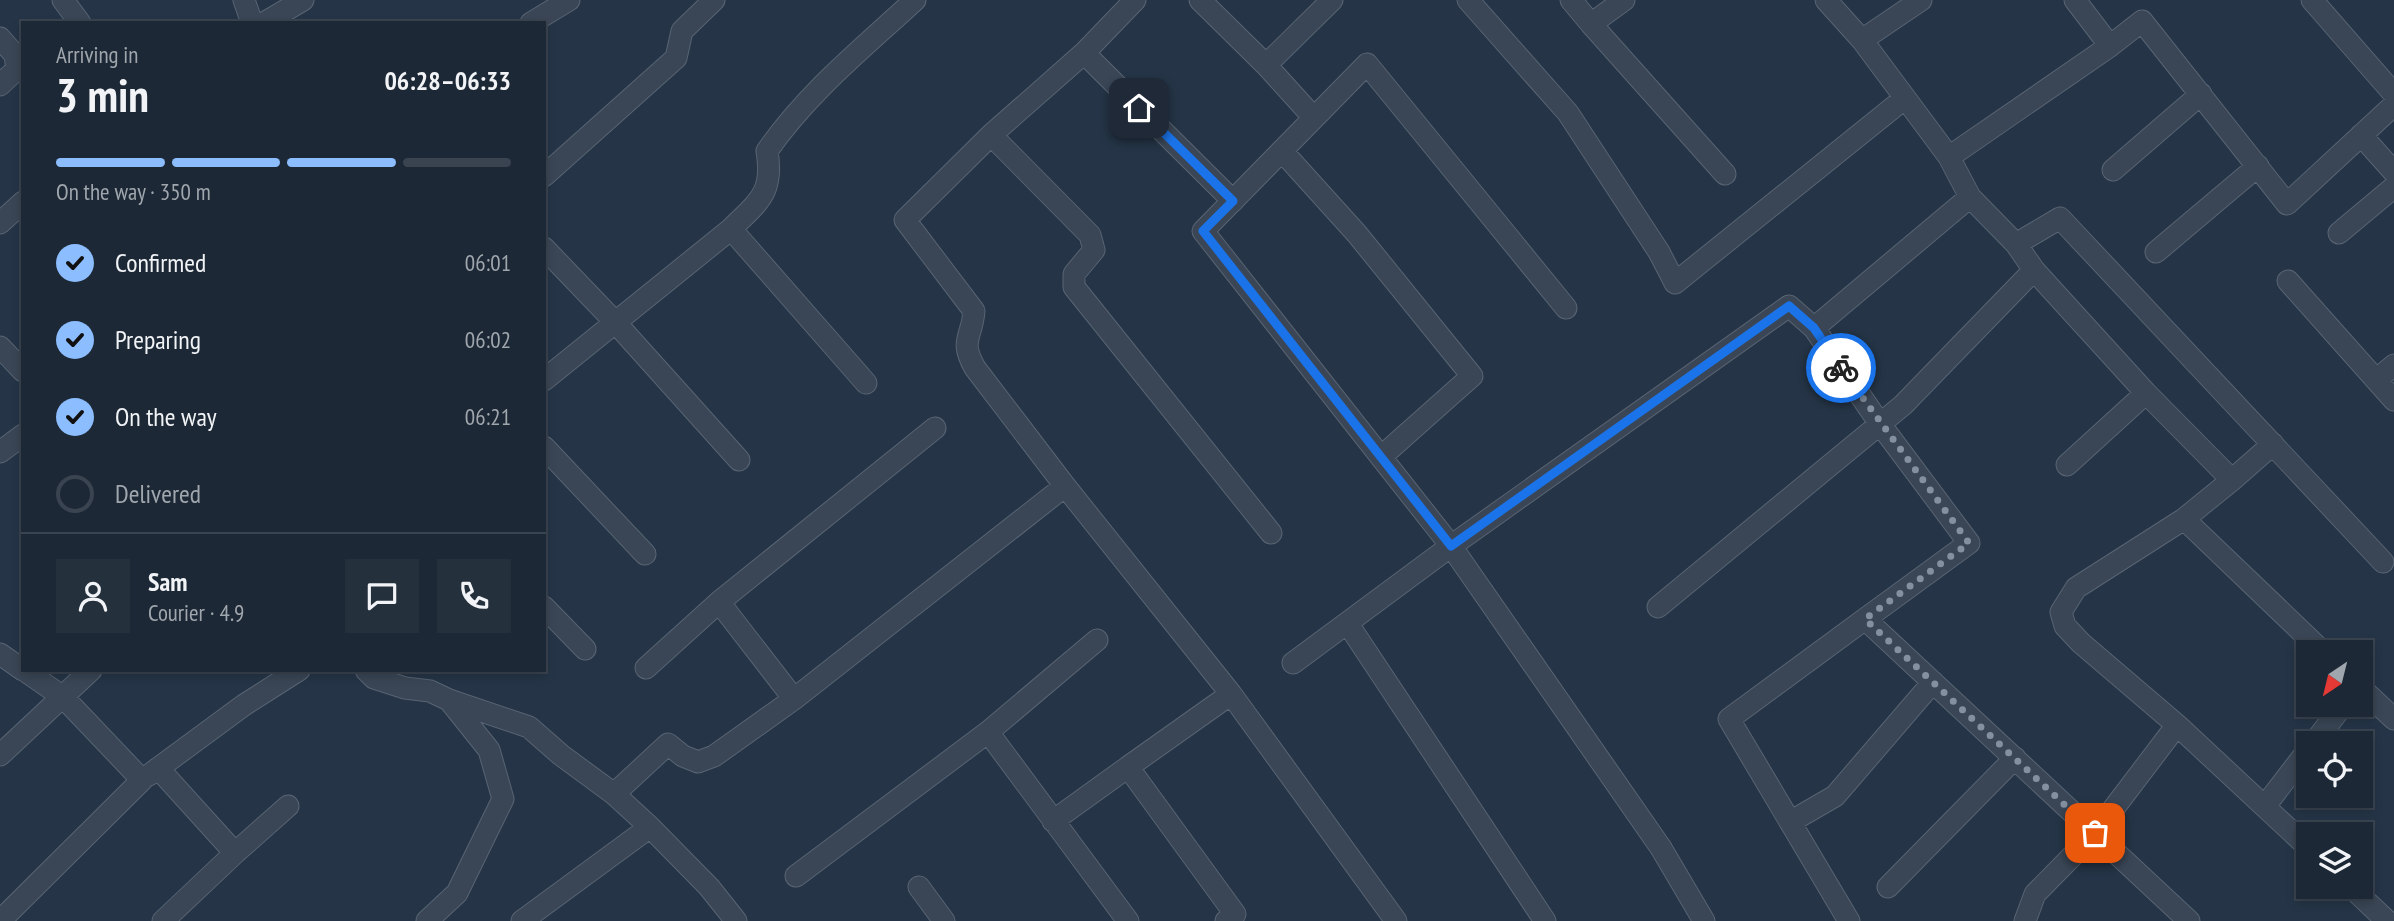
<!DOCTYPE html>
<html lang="en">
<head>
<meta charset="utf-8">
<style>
  :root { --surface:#1c2835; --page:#25303d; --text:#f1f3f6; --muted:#a0a6ad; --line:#3a4450; --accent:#8cbdff }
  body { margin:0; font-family:"PT Sans Narrow",sans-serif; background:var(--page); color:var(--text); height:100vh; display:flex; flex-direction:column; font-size:26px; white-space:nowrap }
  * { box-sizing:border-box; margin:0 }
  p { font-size:23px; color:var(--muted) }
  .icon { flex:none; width:38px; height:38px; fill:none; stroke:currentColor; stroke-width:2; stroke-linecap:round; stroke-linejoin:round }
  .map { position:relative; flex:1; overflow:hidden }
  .drawer { position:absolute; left:21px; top:21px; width:525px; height:651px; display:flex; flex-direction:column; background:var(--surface); border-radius:0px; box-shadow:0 4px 10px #0003,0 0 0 2px var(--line) }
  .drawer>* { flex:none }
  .needle { width:46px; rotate:215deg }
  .buttons { position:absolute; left:2296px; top:640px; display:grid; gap:14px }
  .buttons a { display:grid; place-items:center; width:77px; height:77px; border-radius:0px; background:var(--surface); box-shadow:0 4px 10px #0003,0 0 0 2px var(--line); font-size:35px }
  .pin { position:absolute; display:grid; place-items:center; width:60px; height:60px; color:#fff; margin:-30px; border-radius:14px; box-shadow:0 4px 10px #0006 }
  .courier { position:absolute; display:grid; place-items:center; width:70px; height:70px; margin:-35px; border:5px solid #1a73e8; border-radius:50%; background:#fff; color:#222; box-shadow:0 2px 9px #0007 }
  .overview em { font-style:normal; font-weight:700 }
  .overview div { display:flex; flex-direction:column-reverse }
  .overview { display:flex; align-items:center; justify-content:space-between; height:119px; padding:0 35px }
  h1 { font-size:46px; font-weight:700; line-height:52px }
  .bar { display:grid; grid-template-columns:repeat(4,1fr); gap:10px 7px; align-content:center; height:84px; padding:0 35px }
  .bar i { height:9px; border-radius:5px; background:var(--line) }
  .bar .active { background:var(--accent) }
  .bar p { grid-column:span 4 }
  .line { display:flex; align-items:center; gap:18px; padding:0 35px; border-top:2px solid var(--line) }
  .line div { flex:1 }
  .round { display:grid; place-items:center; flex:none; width:74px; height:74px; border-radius:0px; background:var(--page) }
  ol { padding:0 35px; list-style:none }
  li { display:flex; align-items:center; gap:21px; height:77px }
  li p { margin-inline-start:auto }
  li .icon { padding:7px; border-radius:50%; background:var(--accent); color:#111; stroke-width:4 }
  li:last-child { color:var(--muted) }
  li i { width:38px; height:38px; border:4px solid var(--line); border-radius:50% }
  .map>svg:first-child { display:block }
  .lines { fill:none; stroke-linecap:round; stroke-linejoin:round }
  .minor-casing { stroke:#586473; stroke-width:23 }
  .minor { stroke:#3a4656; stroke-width:21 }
  .done { stroke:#84909f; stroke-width:7; stroke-dasharray:0 12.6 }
  .route { stroke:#1a73e8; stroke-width:9 }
</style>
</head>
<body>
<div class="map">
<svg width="2394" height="921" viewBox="0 0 2394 921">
  <rect width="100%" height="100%" fill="#253547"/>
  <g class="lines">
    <g class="minor-casing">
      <path id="minor" d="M63,0L80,23
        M244,0L252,23
        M1135,0L1084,53L991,135L905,220L974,311C972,338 959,340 975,368L1065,486L1231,694L1396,921
        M1200,0L1266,65L1332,0
        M1468,0L1568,113L1659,252L1675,283L1905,98
        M1571,0L1591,24L1624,0
        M1826,0L1862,40L1921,0
        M2075,0L2110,46
        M2312,0L2394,94
        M264,23L303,0
        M531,23L569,0
        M1591,24L1725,174
        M0,38L15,55L17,69L0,85
        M1862,40L1949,157
        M1084,53L1233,201
        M1266,65L1314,118
        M991,135L1090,235L1094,250L1074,274V287L1271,533
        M2361,135L2394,172
        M1282,151L1357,234L1472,376L1382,456
        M2113,170L2201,94
        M544,176L676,58L682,31L714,0
        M0,223L23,202
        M731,229L866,383
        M2339,233L2394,187
        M2016,244L2060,218L2383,562
        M544,248L615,322L739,460
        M2156,252L2258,166
        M2034,270L2016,244L1970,197L1949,157L2110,46L2142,21L2287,204L2394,105
        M2288,281L2394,400
        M1566,308L1367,64L1203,231L1451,546L1661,848L1704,921
        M1814,328L1880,424L1969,543L1865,619
        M0,347L23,371
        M544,380L731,229C759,201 774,193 767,151C807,93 864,47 915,0
        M2376,380L2394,365
        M544,447L645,554
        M0,452L23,435
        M2067,465L2146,393
        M2232,480L2273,444
        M719,602L794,699
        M544,607L585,649
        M1658,607L1903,405L2034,270L2146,393L2232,480L2184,519
        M1348,624L1545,921
        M1097,640L988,732L1128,921
        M0,654L23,670
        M1293,663L1451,546L1789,306L1814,328L1970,197
        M646,668L719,602L935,428
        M366,670L374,678L405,688L430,691L449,700L489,750L503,799L457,893L427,921
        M2361,688L2394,719
        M449,700L529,727L561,755L614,794
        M2313,744L2343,705
        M0,755L91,670
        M1128,767L1231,694
        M158,768L235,853L163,921
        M149,775L244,705L299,670
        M2265,806L2308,750
        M1053,821L1128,767L1235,914L1226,921
        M1790,822L1835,796L1933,682
        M650,827L614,794L668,744L683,756L698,762L714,756L794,699L1065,486
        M2308,847L2177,725L2081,643L2065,626L2061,612L2076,588L2184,519L2324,653
        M235,853L288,806
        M796,876L988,732
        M919,887L944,921
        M1888,887L2015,758
        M2351,887L2387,921
        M0,921L142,780L63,697L24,670
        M522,921L650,827L709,887L736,921
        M1849,921L1729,719L1865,619L2189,921
        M2025,921L2035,894L2095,833L2177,725"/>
    </g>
    <use href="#minor" class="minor"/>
  </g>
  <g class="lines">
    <path class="done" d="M1841,368L1969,543L1865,619L2095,833"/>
    <path class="route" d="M1139,108L1233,201L1203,231L1451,546L1789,306L1814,328L1841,368"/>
  </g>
</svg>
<div class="buttons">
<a><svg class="needle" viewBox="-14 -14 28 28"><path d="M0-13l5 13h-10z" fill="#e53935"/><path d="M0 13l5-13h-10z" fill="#a0a6ad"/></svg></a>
<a><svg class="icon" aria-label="locate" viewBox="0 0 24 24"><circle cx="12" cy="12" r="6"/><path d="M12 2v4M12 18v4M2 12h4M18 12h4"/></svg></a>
<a><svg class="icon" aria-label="layers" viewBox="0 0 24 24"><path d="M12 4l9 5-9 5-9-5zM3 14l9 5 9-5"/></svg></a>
</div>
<div class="pin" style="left:2095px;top:833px;background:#ea580c"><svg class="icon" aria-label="bag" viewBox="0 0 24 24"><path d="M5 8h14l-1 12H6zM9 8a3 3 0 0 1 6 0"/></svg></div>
<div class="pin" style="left:1139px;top:108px;background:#1f2937"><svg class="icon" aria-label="home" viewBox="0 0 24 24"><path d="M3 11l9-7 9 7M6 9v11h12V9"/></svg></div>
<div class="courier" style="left:1841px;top:368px"><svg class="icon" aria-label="bike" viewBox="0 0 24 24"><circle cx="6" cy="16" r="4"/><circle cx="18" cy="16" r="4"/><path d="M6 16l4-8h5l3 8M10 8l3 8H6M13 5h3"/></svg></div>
<section class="drawer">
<div class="overview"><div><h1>3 min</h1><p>Arriving in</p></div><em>06:28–06:33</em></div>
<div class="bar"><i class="active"></i><i class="active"></i><i class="active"></i><i></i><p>On the way · 350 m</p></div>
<ol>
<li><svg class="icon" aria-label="check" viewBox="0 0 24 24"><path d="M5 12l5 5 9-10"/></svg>Confirmed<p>06:01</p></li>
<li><svg class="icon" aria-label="check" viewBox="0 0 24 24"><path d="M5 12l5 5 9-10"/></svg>Preparing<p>06:02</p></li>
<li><svg class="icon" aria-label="check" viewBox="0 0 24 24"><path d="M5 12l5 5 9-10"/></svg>On the way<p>06:21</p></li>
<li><i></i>Delivered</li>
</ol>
<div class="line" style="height:126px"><a class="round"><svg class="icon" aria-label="person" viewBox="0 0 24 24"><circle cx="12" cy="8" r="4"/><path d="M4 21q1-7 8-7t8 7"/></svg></a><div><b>Sam</b><p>Courier · 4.9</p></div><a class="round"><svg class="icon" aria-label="chat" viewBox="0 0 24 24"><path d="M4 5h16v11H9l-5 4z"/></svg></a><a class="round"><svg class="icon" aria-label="phone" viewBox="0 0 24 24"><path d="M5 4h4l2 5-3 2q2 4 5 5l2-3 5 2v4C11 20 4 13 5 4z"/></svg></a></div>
</section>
</div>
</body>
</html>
